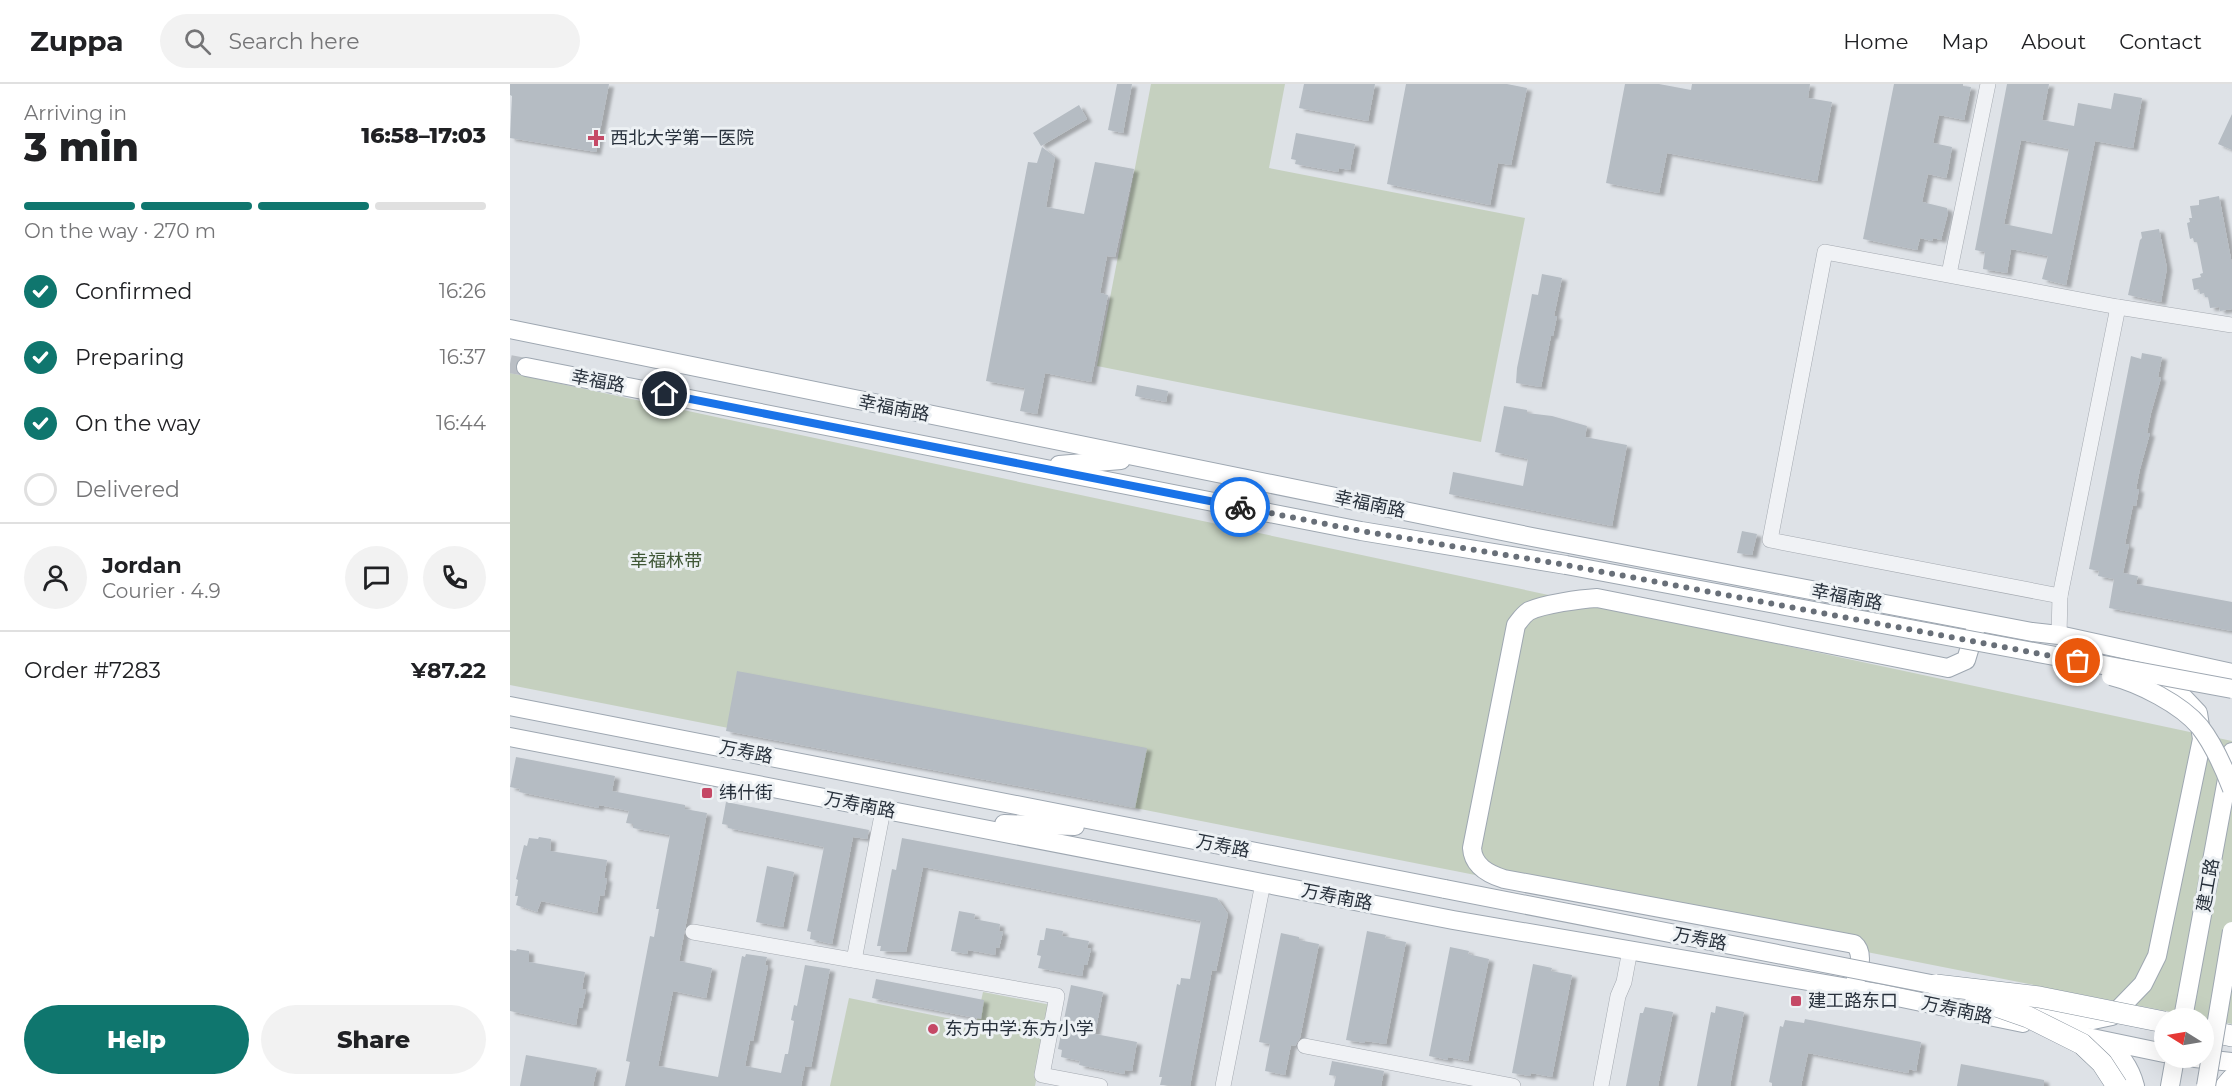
<!DOCTYPE html>
<html lang="en">
<head>
<meta charset="utf-8">
<style>
  :root { --surface:#fff; --page:#f2f2f2; --text:#202124; --muted:#757577; --line:#e0e0e0; --accent:#0f766e }
  body { margin:0; font-family:Montserrat,"Noto Sans SC",sans-serif; background:var(--page); color:var(--text); height:100vh; display:flex; flex-direction:column; font-size:22px; white-space:nowrap }
  * { box-sizing:border-box; margin:0 }
  p { font-size:20px; color:var(--muted) }
  .icon { flex:none; width:33px; height:33px; fill:none; stroke:currentColor; stroke-width:2; stroke-linecap:round; stroke-linejoin:round }
  .map { position:relative; flex:1; overflow:hidden }
  .details { display:flex; flex-direction:column; background:var(--surface); width:510px }
  .details>* { flex:none }
  .needle { width:39px; rotate:281deg }
  .buttons { position:absolute; left:1644px; top:924px; display:grid; gap:12px }
  .buttons a { display:grid; place-items:center; width:60px; height:60px; border-radius:50%; background:var(--surface); box-shadow:0 6px 24px #0002; font-size:30px }
  .pin { position:absolute; display:grid; place-items:center; width:51px; height:51px; color:#fff; margin:-26px; border:3px solid #fff; border-radius:50%; box-shadow:0 2px 6px #0007 }
  .courier { position:absolute; display:grid; place-items:center; width:60px; height:60px; margin:-30px; border:4px solid #1a73e8; border-radius:50%; background:#fff; color:#222; box-shadow:0 2px 8px #0007 }
  .headline em { font-style:normal; font-weight:800 }
  .headline div { display:flex; flex-direction:column-reverse }
  .headline { display:flex; align-items:center; justify-content:space-between; height:102px; padding:0 24px }
  h1 { font-size:39px; font-weight:800; line-height:45px }
  .bar { display:grid; grid-template-columns:repeat(4,1fr); gap:9px 6px; align-content:center; height:72px; padding:0 24px }
  .bar i { height:8px; border-radius:4px; background:var(--line) }
  .bar .active { background:var(--accent) }
  .bar p { grid-column:span 4 }
  .line { display:flex; align-items:center; gap:15px; padding:0 24px; border-top:2px solid var(--line) }
  .line div { flex:1 }
  .round { display:grid; place-items:center; flex:none; width:63px; height:63px; border-radius:32px; background:var(--page) }
  ol { padding:0 24px; list-style:none }
  li { display:flex; align-items:center; gap:18px; height:66px }
  li p { margin-inline-start:auto }
  li .icon { padding:6px; border-radius:50%; background:var(--accent); color:#fff; stroke-width:4 }
  li:last-child { color:var(--muted) }
  li i { width:33px; height:33px; border:3px solid var(--line); border-radius:50% }
  .button { display:flex; gap:12px; margin-top:auto; padding:12px 24px }
  .button a { flex:1; height:69px; border-radius:36px; background:var(--accent); color:#fff; font-size:24px; font-weight:800; line-height:69px; text-align:center }
  .button a+a { background:var(--page); color:var(--text) }
  header { display:flex; align-items:center; gap:36px; box-sizing:border-box; height:84px; padding:0 30px; background:var(--surface); border-bottom:2px solid var(--line) }
  header strong { font-size:28px }
  nav { display:flex; gap:33px; margin-inline-start:auto; font-size:21px }
  .search { width:420px; height:54px; background:var(--page); display:flex; align-items:center; gap:15px; box-sizing:border-box; padding:0 21px; border-radius:33px; color:var(--muted); font-size:22px }
  main { display:flex; flex:1; min-height:0 }
  .map>svg:first-child { display:block }
  .green { fill:#c5d0bf }
  .building { fill:#b5bcc3; fill-rule:evenodd; filter:url(#shadow) }
  .lines { fill:none; stroke-linecap:round; stroke-linejoin:round }
  .major-tunnel { stroke:#babfc5; stroke-width:18; stroke-dasharray:18 9; stroke-linecap:butt }
  .minor-casing { stroke:#a4a9b0; stroke-width:16 }
  .major-casing { stroke:#9ea7b1; stroke-width:20 }
  .highway-casing { stroke:#86919c; stroke-width:22 }
  .minor { stroke:#f0f2f5; stroke-width:15 }
  .major { stroke:#fff; stroke-width:18 }
  .highway { stroke:#fff; stroke-width:21 }
  .major-bridge-casing { stroke:#9ea7b1; stroke-width:20; stroke-linecap:butt }
  .highway-bridge-casing { stroke:#86919c; stroke-width:22; stroke-linecap:butt }
  .major-bridge { stroke:#fff; stroke-width:18 }
  .highway-bridge { stroke:#fff; stroke-width:21 }
  .done { stroke:#686f78; stroke-width:6; stroke-dasharray:0 10.8 }
  .route { stroke:#1a73e8; stroke-width:8 }
  .poi-dot { fill:#c54966; stroke:#edf1f4; stroke-width:2 }
  .labels { text-anchor:middle; dominant-baseline:central; stroke-width:6; stroke-linejoin:round; paint-order:stroke }
  .poi-label { font-size:18px; fill:#28313c; stroke:#edf1f4; text-anchor:start }
  .street-label { font-size:18px; fill:#28313c; stroke:#edf1f4 }
  .park-label { font-size:18px; fill:#3f5736; stroke:#edf1f4 }
</style>
</head>
<body>
<header>
<strong>Zuppa</strong>
<div class="search"><svg class="icon" aria-label="search" viewBox="0 0 24 24"><circle cx="10" cy="10" r="6"/><path d="M15 15l6 6"/></svg>Search here</div>
<nav><a>Home</a><a>Map</a><a>About</a><a>Contact</a></nav>
</header>
<main>
<section class="details">
<div class="headline"><div><h1>3 min</h1><p>Arriving in</p></div><em>16:58–17:03</em></div>
<div class="bar"><i class="active"></i><i class="active"></i><i class="active"></i><i></i><p>On the way · 270 m</p></div>
<ol>
<li><svg class="icon" aria-label="check" viewBox="0 0 24 24"><path d="M5 12l5 5 9-10"/></svg>Confirmed<p>16:26</p></li>
<li><svg class="icon" aria-label="check" viewBox="0 0 24 24"><path d="M5 12l5 5 9-10"/></svg>Preparing<p>16:37</p></li>
<li><svg class="icon" aria-label="check" viewBox="0 0 24 24"><path d="M5 12l5 5 9-10"/></svg>On the way<p>16:44</p></li>
<li><i></i>Delivered</li>
</ol>
<div class="line" style="height:108px"><a class="round"><svg class="icon" aria-label="person" viewBox="0 0 24 24"><circle cx="12" cy="8" r="4"/><path d="M4 21q1-7 8-7t8 7"/></svg></a><div><b>Jordan</b><p>Courier · 4.9</p></div><a class="round"><svg class="icon" aria-label="chat" viewBox="0 0 24 24"><path d="M4 5h16v11H9l-5 4z"/></svg></a><a class="round"><svg class="icon" aria-label="phone" viewBox="0 0 24 24"><path d="M5 4h4l2 5-3 2q2 4 5 5l2-3 5 2v4C11 20 4 13 5 4z"/></svg></a></div>
<div class="line" style="height:78px"><div>Order #7283</div><b>¥87.22</b></div>
<div class="button"><a>Help</a><a>Share</a></div>
</section>
<div class="map">
<svg width="1722" height="1002" viewBox="0 0 1722 1002">
  <defs>
    <filter id="shadow"><feDropShadow dx="5" dy="3" stdDeviation="1.5" flood-color="#0004"/></filter>
  </defs>
  <rect width="100%" height="100%" fill="#dee2e7"/>
  <g class="green">
    <polygon points="641,0 775,0 759,84 1015,134 971,358 587,282"/>
    <polygon points="0,289 1722,657 1722,940 0,601"/>
    <polygon points="473,908 541,921 525,1002 320,1002 339,914 466,940"/>
  </g>
  <g class="building">
    <polygon points="0,0 99,0 86,68 0,54 2,12 0,11"/>
    <polygon points="607,0 622,0 613,49 598,46"/>
    <polygon points="794,0 865,0 858,37 789,24"/>
    <polygon points="896,0 997,0 1017,4 1001,81 988,79 980,121 877,100"/>
    <polygon points="1115,0 1149,0 1181,6 1182,0 1300,0 1298,14 1322,18 1307,97 1157,69 1149,109 1096,99"/>
    <polygon points="1384,0 1453,0 1453,2 1461,3 1454,36 1429,31 1423,59 1442,63 1438,86 1436,94 1418,90 1412,118 1437,124 1438,129 1431,156 1423,154 1422,157 1410,154 1407,166 1353,155"/>
    <path d="M1497,0H1539L1532,36L1564,42L1568,19L1601,25L1604,9L1632,14L1623,64L1585,57L1556,201L1532,195L1538,172L1501,165L1497,189L1473,185L1475,168L1465,166ZM1511,56L1559,65L1542,150L1494,140Z"/>
    <polygon points="569,21 577,35 531,62 523,49"/>
    <polygon points="1722,30 1722,66 1708,60"/>
    <polygon points="786,49 845,60 840,86 829,84 828,88 785,80 786,76 781,75"/>
    <polygon points="532,63 545,73 536,123 574,130 585,78 624,85 605,173 597,172 590,209 598,211 581,298 535,289 527,330 510,327 515,304 476,297 518,78 527,79"/>
    <polygon points="1709,112 1722,180 1722,225 1710,227 1709,223 1700,224 1698,213 1695,213 1694,209 1690,210 1689,205 1684,206 1682,195 1691,193 1690,190 1693,189 1687,158 1684,158 1683,154 1680,155 1677,139 1680,138 1679,134 1682,134 1680,122 1689,121 1689,116"/>
    <polygon points="1649,145 1657,184 1651,218 1618,211 1630,156 1632,154 1631,148"/>
    <polygon points="1032,190 1052,194 1044,232 1047,232 1043,252 1041,252 1031,303 1006,299 1007,284 1020,221 1022,210 1028,211"/>
    <polygon points="1632,269 1652,273 1648,293 1651,294 1641,329 1637,349 1640,349 1630,385 1626,405 1629,405 1626,422 1623,421 1615,460 1619,461 1613,489 1628,492 1626,500 1722,518 1722,547 1599,524 1604,495 1588,492 1589,487 1579,485 1621,272 1631,275"/>
    <polygon points="627,301 658,307 656,318 625,312"/>
    <polygon points="994,322 1017,326 1017,329 1042,332 1077,342 1075,353 1117,361 1102,442 939,410 943,388 1013,402 1018,375 985,368"/>
    <polygon points="1232,447 1247,450 1242,471 1227,469"/>
    <polygon points="227,587 637,664 625,724 216,647"/>
    <polygon points="6,673 105,692 102,707 175,721 175,725 197,729 169,877 202,884 196,914 163,907 148,982 208,993 232,872 235,873 236,870 257,873 255,881 258,882 243,957 240,956 235,982 271,989 275,970 278,970 284,937 281,936 284,921 287,922 295,881 320,885 301,983 295,982 291,1002 115,1002 120,978 116,977 140,852 144,853 149,825 146,825 160,751 123,744 123,740 116,739 119,727 89,721 89,724 9,708 10,705 0,703"/>
    <polygon points="216,718 359,746 357,755 343,753 322,860 300,855 301,848 297,847 314,763 218,744 218,741 212,740"/>
    <polygon points="29,753 41,755 40,767 97,776 94,794 97,795 94,812 90,811 87,829 31,817 27,828 6,821 8,812 5,812 8,796 6,795 14,761 17,762 19,754 28,755"/>
    <polygon points="392,754 707,814 718,830 706,887 702,886 680,1002 650,1001 652,993 649,993 667,900 670,901 671,894 680,895 691,837 413,783 396,868 370,867 371,862 367,862 372,837 382,785 386,786"/>
    <polygon points="257,782 284,788 273,843 246,838"/>
    <polygon points="449,827 465,830 464,835 490,840 489,847 493,848 489,864 486,863 485,871 458,866 457,870 441,867"/>
    <polygon points="536,844 553,847 552,852 579,857 577,864 581,865 577,881 574,881 572,892 528,884 531,872 527,871 530,856 534,856"/>
    <polygon points="857,847 876,851 875,854 896,858 876,960 855,957 855,959 836,956"/>
    <polygon points="771,849 789,853 789,856 809,860 790,954 785,962 781,961 775,991 755,987 760,960 749,958"/>
    <polygon points="940,863 959,867 958,870 979,875 958,977 938,973 938,976 919,972"/>
    <polygon points="7,865 19,867 19,878 75,888 72,905 76,906 72,924 69,923 66,941 0,927 0,866 6,867"/>
    <polygon points="1023,880 1042,884 1041,887 1062,891 1042,993 1021,989 1020,992 1002,989"/>
    <polygon points="366,895 474,916 471,935 362,914"/>
    <polygon points="561,901 593,908 585,950 627,958 622,987 615,986 614,990 569,981 570,977 551,973 552,966 548,965"/>
    <polygon points="1206,922 1234,928 1220,1002 1187,1002 1201,928 1205,929"/>
    <polygon points="1135,923 1163,928 1148,1002 1116,1002 1130,929 1133,929"/>
    <polygon points="1295,935 1411,958 1406,987 1399,985 1398,989 1298,969 1291,1002 1262,1002 1262,999 1259,998 1270,942 1273,943 1275,936 1294,939"/>
    <polygon points="16,971 87,984 83,1002 10,1002"/>
    <polygon points="822,977 874,987 871,1002 824,1002 826,992 819,991"/>
    <polygon points="1451,980 1534,996 1534,1002 1447,1002"/>
  </g>
  <g class="lines">
    <polyline class="major-tunnel" points="0,280 16,283"/>
    <g class="minor-casing">
      <g id="minor">
        <polyline points="1439,190 1478,0"/>
        <polyline points="1550,512 1260,456 1315,168 1608,223 1722,241"/>
        <polyline points="1549,551 1550,512 1608,223"/>
        <polyline points="183,848 547,912 532,991 590,1002"/>
        <polyline points="344,876 373,726"/>
        <polyline points="795,962 1003,1002"/>
        <polyline points="713,1002 753,799"/>
        <polyline points="1091,1002 1108,912 1114,898 1120,866"/>
      </g>
    </g>
    <g class="major-casing">
      <g id="major">
        <polyline points="0,245 1022,453 1522,548 1549,551 1722,589"/>
        <polyline points="16,283 851,447 1056,481"/>
        <polyline points="549,381 611,376"/>
        <polyline points="0,622 935,805"/>
        <polyline points="0,653 943,836 1368,909 1513,939"/>
        <polyline points="494,740 565,742"/>
        <path d="M1345,899C1348,887 1355,869 1344,860L994,795C978,790 963,782 962,764L1006,541C1010,536 1013,531 1019,527C1034,520 1070,515 1087,514L1438,584L1456,576L1466,543"/>
        <polyline points="1673,934 1722,668"/>
        <polyline points="1513,935 1536,929 1569,935 1583,936 1602,932 1633,900 1647,872 1692,655 1688,629 1670,610 1629,590"/>
        <polyline points="1558,949 1654,969"/>
        <path d="M1594,958C1610,969 1620,983 1625,1002"/>
        <polyline points="1685,974 1722,978"/>
        <polyline points="1660,1002 1665,974"/>
      </g>
    </g>
    <g class="highway-casing">
      <g id="highway">
        <polyline points="1694,946 1722,952"/>
        <polyline points="1716,1002 1722,995"/>
      </g>
    </g>
    <use href="#minor" class="minor"/>
    <use href="#major" class="major"/>
    <use href="#highway" class="highway"/>
    <g class="major-bridge-casing">
      <g id="major-bridge">
        <polyline points="1056,481 1722,605"/>
        <path d="M1601,592C1629,599 1671,620 1690,643C1704,661 1714,684 1722,705"/>
        <polyline points="935,805 1426,901"/>
        <polyline points="1696,1002 1722,847"/>
      </g>
    </g>
    <g class="highway-bridge-casing">
      <g id="highway-bridge">
        <polyline points="1426,901 1529,913 1654,938"/>
        <polyline points="1466,915 1518,933 1572,960 1592,979 1607,1002"/>
      </g>
    </g>
    <use href="#major-bridge" class="major-bridge"/>
    <use href="#highway-bridge" class="highway-bridge"/>
  </g>
  <g class="lines">
    <polyline class="done" points="730,423 851,447 1056,481 1568,577"/>
    <polyline class="route" points="155,310 730,423"/>
  </g>
  <g class="poi-dot">
    <path d="M83 45h6v6h6v6h-6v6h-6v-6h-6v-6h6z"/>
    <rect x="191" y="703" width="12" height="12" rx="3"/>
    <rect x="1280" y="911" width="12" height="12" rx="3"/>
    <circle cx="423" cy="945" r="6"/>
  </g>
  <g class="labels">
    <g class="poi-label">
      <text x="100" y="54">西北大学第一医院</text>
      <text x="209" y="709">纬什街</text>
      <text x="1298" y="917">建工路东口</text>
      <text x="435" y="945">东方中学·东方小学</text>
    </g>
    <g class="street-label">
      <text transform="translate(88 297) rotate(11)">幸福路</text>
      <text transform="translate(384 324) rotate(11)">幸福南路</text>
      <text transform="translate(860 420) rotate(12)">幸福南路</text>
      <text transform="translate(1337 513) rotate(11)">幸福南路</text>
      <text transform="translate(236 668) rotate(11)">万寿路</text>
      <text transform="translate(350 721) rotate(11)">万寿南路</text>
      <text transform="translate(713 762) rotate(11)">万寿路</text>
      <text transform="translate(1698 801) rotate(-80)">建工路</text>
      <text transform="translate(827 813) rotate(11)">万寿南路</text>
      <text transform="translate(1190 855) rotate(11)">万寿路</text>
      <text transform="translate(1447 926) rotate(12)">万寿南路</text>
    </g>
    <g class="park-label">
      <text x="156" y="477">幸福林带</text>
    </g>
  </g>
</svg>
<div class="buttons">
<a><svg class="needle" viewBox="-14 -14 28 28"><path d="M0-13l5 13h-10z" fill="#e53935"/><path d="M0 13l5-13h-10z" fill="#757577"/></svg></a>
</div>
<div class="pin" style="left:1568px;top:577px;background:#ea580c"><svg class="icon" aria-label="bag" viewBox="0 0 24 24"><path d="M5 8h14l-1 12H6zM9 8a3 3 0 0 1 6 0"/></svg></div>
<div class="pin" style="left:155px;top:310px;background:#1f2937"><svg class="icon" aria-label="home" viewBox="0 0 24 24"><path d="M3 11l9-7 9 7M6 9v11h12V9"/></svg></div>
<div class="courier" style="left:730px;top:423px"><svg class="icon" aria-label="bike" viewBox="0 0 24 24"><circle cx="6" cy="16" r="4"/><circle cx="18" cy="16" r="4"/><path d="M6 16l4-8h5l3 8M10 8l3 8H6M13 5h3"/></svg></div>
</div>
</main>
</body>
</html>
